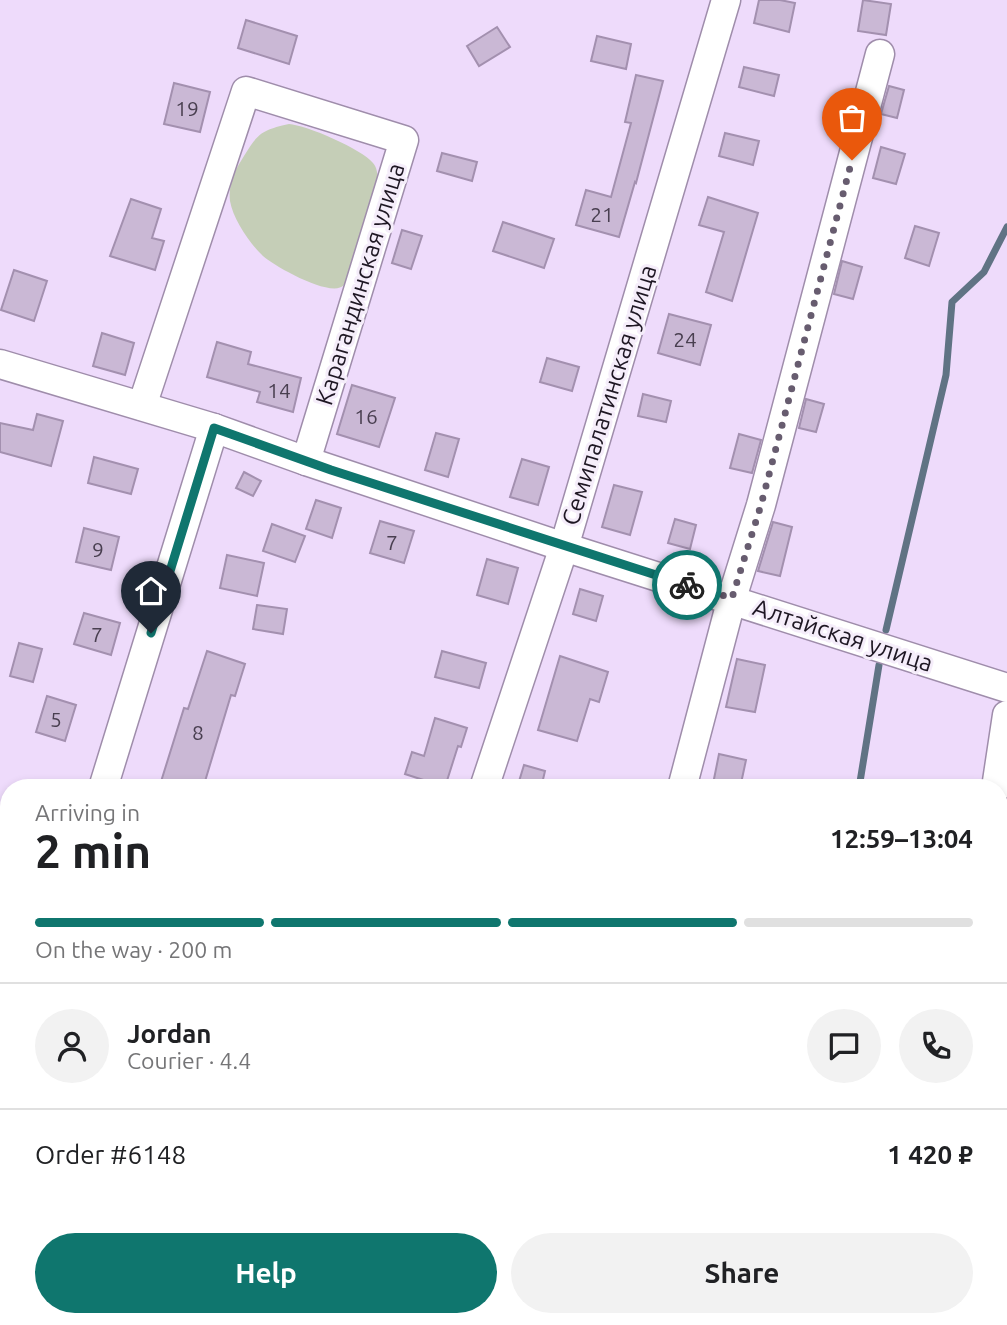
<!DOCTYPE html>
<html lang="en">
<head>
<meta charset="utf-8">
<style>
  :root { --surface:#fff; --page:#f2f2f2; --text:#202124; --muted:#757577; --line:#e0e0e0; --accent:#0f766e }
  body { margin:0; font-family:Ubuntu,sans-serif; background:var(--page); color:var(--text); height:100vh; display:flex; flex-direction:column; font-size:26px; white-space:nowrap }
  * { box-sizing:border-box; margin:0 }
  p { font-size:23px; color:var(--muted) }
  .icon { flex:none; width:38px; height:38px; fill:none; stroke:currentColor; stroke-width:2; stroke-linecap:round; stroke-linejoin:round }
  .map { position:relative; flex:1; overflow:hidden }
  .drawer { position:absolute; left:0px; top:779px; width:1008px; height:548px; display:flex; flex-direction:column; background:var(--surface); border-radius:28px 28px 0 0; box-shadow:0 4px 10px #0003 }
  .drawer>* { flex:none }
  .pin { position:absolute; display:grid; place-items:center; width:60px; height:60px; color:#fff; margin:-72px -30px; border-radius:50% 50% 50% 0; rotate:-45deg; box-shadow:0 0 7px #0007 }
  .pin .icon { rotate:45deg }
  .courier { position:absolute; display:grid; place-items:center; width:70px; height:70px; margin:-35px; border:5px solid #0f766e; border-radius:50%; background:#fff; color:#222; box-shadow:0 2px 9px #0007 }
  .headline em { font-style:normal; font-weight:700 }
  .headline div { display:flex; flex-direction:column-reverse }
  .headline { display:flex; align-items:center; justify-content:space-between; height:119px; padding:0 35px }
  h1 { font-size:46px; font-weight:700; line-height:52px }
  .bar { display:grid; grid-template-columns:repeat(4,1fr); gap:10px 7px; align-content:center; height:84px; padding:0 35px }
  .bar i { height:9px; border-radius:5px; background:var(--line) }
  .bar .current { background:var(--accent) }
  .bar p { grid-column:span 4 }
  .line { display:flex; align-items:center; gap:18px; padding:0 35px; border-top:2px solid var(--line) }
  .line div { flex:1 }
  .round { display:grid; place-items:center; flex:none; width:74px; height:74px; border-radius:37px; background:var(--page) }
  .button { display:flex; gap:14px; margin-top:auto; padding:14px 35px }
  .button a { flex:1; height:80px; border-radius:42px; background:var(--accent); color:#fff; font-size:28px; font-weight:700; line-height:80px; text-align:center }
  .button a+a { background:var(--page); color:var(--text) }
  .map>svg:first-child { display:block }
  .green { fill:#c5ceb7 }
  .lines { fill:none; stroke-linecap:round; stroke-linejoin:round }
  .stream { stroke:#607384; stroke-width:7 }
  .building { fill:#cab8d5; stroke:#a390af; stroke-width:2 }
  .service-casing { stroke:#9f8dab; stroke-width:17 }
  .minor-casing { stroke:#9f8dab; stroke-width:31 }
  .tertiary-casing { stroke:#9f8dab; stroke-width:38 }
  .path { stroke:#a294ac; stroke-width:4.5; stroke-dasharray:5 3.5; stroke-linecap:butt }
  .service { stroke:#fff; stroke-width:14 }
  .minor { stroke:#fff; stroke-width:28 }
  .tertiary { stroke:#fff; stroke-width:35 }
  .done { stroke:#675c6f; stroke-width:7; stroke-dasharray:0 12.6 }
  .route { stroke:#0f766e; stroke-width:9 }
  .labels { text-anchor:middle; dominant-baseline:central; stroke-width:6; stroke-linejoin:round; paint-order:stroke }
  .number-label { font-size:21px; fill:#493f50 }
  .street-label { font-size:24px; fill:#1e1723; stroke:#f5edfa }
</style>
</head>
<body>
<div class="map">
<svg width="1007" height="1325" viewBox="0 0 1007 1325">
  <rect width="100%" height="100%" fill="#eedbfb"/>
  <g class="green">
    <path d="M289,124C306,125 362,149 373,163C377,168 377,172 378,178C372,198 354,273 344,285C332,299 274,266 263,256C250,244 233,219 230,201C228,184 235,170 244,156C258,133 262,130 289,124Z"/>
    <polygon points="0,1143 9,1146 9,1230 0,1227"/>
    <polygon points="0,1271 9,1274 9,1318 118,1318 136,1325 0,1325"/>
    <polygon points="347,1318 754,1318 756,1325 367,1325"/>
  </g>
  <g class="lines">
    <g class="stream">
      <polyline points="886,630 946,375 952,302 984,272 1007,227"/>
      <polyline points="859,788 879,665"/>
    </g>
  </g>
  <g class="building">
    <polygon points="759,0 780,0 795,3 789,32 754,23"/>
    <polygon points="863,0 891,4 886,35 858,31"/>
    <polygon points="246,20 297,36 289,64 238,48"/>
    <polygon points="497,27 510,47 479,66 467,46"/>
    <polygon points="597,36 631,44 626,69 591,61"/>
    <polygon points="744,67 779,75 774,96 739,87"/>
    <polygon points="636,75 663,81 636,183 635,182 619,237 576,225 586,190 611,197 631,123 625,122"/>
    <polygon points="174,83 210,92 200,132 164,124"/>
    <polygon points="889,86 904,90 897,118 881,114"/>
    <polygon points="725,133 759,141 753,165 719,156"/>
    <polygon points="881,147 905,154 896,184 873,178"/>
    <polygon points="442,153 477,162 472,181 437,171"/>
    <polygon points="708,197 758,213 732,301 706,292 724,232 699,225"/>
    <polygon points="131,199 161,209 152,238 164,241 155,270 110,256"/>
    <polygon points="503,222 554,239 544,268 493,251"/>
    <polygon points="915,226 939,233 929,266 905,258"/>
    <polygon points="402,230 422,236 411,269 392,263"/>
    <polygon points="842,261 862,267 853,299 834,294"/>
    <polygon points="14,270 47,281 34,321 1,310"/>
    <polygon points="669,314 711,325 700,365 658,353"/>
    <polygon points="102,333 134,343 125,375 93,366"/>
    <polygon points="217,342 251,352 248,364 301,378 293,412 257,402 260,392 207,377"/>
    <polygon points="547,358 579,367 572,391 540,382"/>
    <polygon points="352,385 395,398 379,447 337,434"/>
    <polygon points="643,394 671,401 666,422 638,416"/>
    <polygon points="806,399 824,404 816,432 799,428"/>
    <polygon points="37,414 63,421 51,466 0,452 0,423 33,430"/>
    <polygon points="436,433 459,439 448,477 425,470"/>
    <polygon points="739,434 761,440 752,473 730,468"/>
    <polygon points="94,457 138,469 131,494 88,483"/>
    <polygon points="522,459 549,467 538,505 510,497"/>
    <polygon points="244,472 261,481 253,496 236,488"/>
    <polygon points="614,485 642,492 630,535 602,527"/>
    <polygon points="316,500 341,508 332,538 306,529"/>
    <polygon points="675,519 696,525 690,549 668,543"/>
    <polygon points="380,521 414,531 404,563 370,553"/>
    <polygon points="773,522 792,527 780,576 758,571"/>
    <polygon points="272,524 305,536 295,562 263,551"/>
    <polygon points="84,528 119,537 111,570 76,562"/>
    <polygon points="227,555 264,563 257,596 220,588"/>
    <polygon points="487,559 518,568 508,604 477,595"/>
    <polygon points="580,589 603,596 596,621 573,614"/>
    <polygon points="257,605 287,609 283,634 253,629"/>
    <polygon points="84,613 120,623 111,655 74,644"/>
    <polygon points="19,643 42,649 33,682 10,676"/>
    <polygon points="207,651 245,664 235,696 231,695 203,788 159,788 184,708 188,709"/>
    <polygon points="442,651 486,663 479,688 435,677"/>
    <polygon points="560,656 608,672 599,702 590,699 577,741 538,730"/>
    <polygon points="737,659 765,665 755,712 726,707"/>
    <polygon points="47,696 76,705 65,741 36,732"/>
    <polygon points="435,718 467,728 461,747 458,746 445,787 405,774 412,752 424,756"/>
    <polygon points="719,754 746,760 740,788 713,784"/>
    <polygon points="524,765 545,771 541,788 517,788"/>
  </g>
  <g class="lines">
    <g class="service-casing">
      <polyline id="service" points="154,1318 156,1325"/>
    </g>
    <g class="minor-casing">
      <g id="minor">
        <polyline points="0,364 214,428 306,461 564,547 1007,688"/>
        <polyline points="142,406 246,91 404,140 306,461"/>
        <polyline points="103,788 214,428"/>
        <polyline points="484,788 564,547 726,0"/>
        <polyline points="682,788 732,598 761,505 880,54"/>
        <polyline points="996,788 1007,715"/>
      </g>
    </g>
    <g class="tertiary-casing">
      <g id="tertiary">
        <polyline points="0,1025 9,1028"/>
        <polyline points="999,1242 1007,1241"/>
        <polyline points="810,1318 811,1325"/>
      </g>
    </g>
    <g class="path">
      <polyline points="0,1079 9,1085"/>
      <polyline points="999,1197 1007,1195"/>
      <polyline points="999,1281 1007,1279"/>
      <polyline points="131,1318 133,1325"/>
      <polyline points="766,1318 767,1325"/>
      <polyline points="887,1325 889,1318"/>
    </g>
    <use href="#service" class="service"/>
    <use href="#minor" class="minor"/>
    <use href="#tertiary" class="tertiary"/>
  </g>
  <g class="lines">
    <polyline class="done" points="687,585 732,598 761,505 852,160"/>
    <polyline class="route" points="151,633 214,428 331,470 687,585"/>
  </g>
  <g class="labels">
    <g class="number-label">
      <text x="187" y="108">19</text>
      <text x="602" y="214">21</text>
      <text x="685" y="339">24</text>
      <text x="279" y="390">14</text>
      <text x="366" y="416">16</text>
      <text x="392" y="542">7</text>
      <text x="98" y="549">9</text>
      <text x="97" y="634">7</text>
      <text x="56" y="719">5</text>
      <text x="198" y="732">8</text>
    </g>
    <g class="street-label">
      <text transform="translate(360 284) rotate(-73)">Карагандинская улица</text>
      <text transform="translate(609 395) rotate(-73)">Семипалатинская улица</text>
      <text transform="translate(843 635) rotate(18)">Алтайская улица</text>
    </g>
  </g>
</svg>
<div class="pin" style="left:852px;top:160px;background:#ea580c"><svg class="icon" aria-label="bag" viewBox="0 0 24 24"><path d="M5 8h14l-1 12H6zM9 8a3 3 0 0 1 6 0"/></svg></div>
<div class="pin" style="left:151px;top:633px;background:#1f2937"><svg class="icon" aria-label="home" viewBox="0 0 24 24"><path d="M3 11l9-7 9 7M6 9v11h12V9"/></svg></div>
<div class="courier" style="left:687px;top:585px"><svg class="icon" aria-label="bike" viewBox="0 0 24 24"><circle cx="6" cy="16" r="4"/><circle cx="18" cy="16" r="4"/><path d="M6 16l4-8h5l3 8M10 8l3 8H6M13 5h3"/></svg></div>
<section class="drawer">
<div class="headline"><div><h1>2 min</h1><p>Arriving in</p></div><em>12:59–13:04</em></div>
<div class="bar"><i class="current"></i><i class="current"></i><i class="current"></i><i></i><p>On the way · 200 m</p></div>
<div class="line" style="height:126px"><a class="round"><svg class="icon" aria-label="person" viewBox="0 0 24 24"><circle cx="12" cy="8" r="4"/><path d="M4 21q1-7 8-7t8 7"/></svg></a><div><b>Jordan</b><p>Courier · 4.4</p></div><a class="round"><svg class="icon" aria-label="chat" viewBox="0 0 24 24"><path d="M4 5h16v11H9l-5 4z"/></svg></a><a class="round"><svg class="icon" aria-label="phone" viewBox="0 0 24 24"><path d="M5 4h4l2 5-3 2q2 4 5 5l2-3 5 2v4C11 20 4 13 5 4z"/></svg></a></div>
<div class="line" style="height:91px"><div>Order #6148</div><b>1 420 ₽</b></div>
<div class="button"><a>Help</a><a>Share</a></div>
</section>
</div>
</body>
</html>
